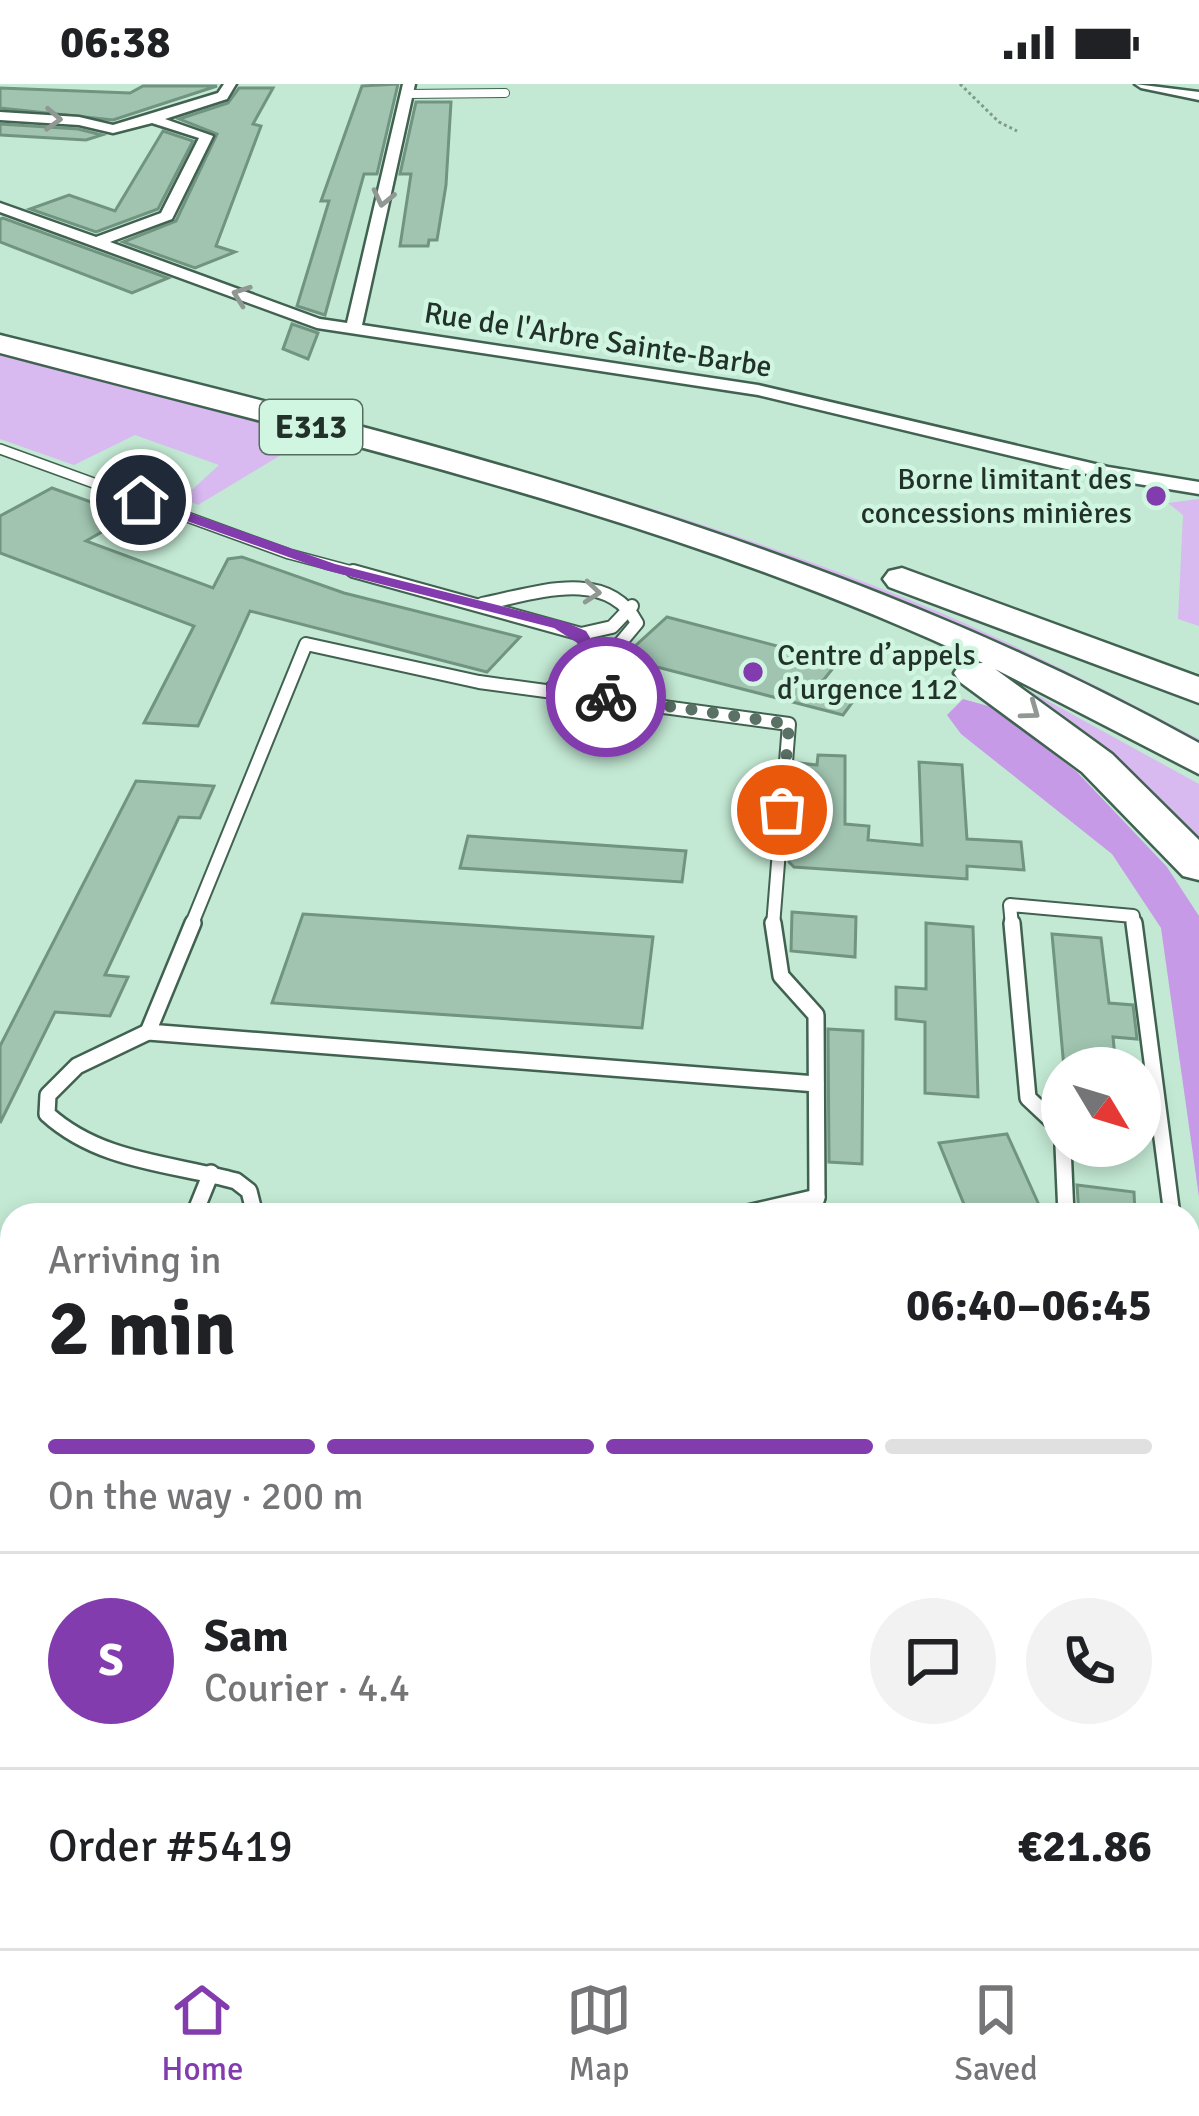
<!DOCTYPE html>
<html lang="en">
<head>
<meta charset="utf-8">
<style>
  :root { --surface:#fff; --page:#f2f2f2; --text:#202124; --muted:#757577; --line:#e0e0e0; --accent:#833cae }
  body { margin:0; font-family:Signika,sans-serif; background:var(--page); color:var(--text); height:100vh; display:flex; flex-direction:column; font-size:45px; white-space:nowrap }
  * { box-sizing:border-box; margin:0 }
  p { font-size:39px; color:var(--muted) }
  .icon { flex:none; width:66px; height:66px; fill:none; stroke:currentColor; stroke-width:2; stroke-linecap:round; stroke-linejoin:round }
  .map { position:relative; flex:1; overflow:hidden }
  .panel { position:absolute; left:0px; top:1119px; width:1200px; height:747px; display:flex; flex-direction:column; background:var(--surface); border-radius:36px 36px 0 0; box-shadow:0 6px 18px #0003 }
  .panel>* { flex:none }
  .needle { width:78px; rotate:128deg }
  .fabs { position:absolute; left:1041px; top:963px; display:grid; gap:24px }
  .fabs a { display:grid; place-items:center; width:120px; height:120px; border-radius:50%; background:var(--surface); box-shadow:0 6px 18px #0003; font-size:60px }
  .pin { position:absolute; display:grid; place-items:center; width:102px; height:102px; color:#fff; margin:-51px; border:6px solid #fff; border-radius:50%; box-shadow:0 3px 12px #0007 }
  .courier { position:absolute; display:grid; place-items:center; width:120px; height:120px; margin:-60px; border:9px solid #833cae; border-radius:50%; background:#fff; color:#222; box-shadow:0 3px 15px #0007 }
  .head em { font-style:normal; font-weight:700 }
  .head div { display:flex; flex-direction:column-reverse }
  .head { display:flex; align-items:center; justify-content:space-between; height:204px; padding:0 48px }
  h1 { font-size:78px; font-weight:700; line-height:90px }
  .bar { display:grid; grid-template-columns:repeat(4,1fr); gap:18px 12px; align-content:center; height:144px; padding:0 48px }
  .bar i { height:15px; border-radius:9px; background:var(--line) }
  .bar .on { background:var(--accent) }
  .bar p { grid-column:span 4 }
  .line { display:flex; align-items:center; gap:30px; padding:0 48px; border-top:3px solid var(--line) }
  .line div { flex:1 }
  .round { display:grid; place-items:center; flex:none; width:126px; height:126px; border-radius:63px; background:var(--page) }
  .status { display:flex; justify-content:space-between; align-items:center; height:84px; padding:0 60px; background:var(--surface); direction:ltr }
  .status svg { height:33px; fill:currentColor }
  .menu { display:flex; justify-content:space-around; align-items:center; height:168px; border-top:3px solid var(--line); background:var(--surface); font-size:33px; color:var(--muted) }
  .menu a { display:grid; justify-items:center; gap:6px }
  .menu .on { color:var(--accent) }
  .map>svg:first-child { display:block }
  .green { fill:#d8b9f0 }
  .forest { fill:#c69ae7 }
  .building { fill:#a0c4b0; stroke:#719481; stroke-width:3 }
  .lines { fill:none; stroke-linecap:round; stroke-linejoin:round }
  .service-far4-casing { stroke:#416251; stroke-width:10 }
  .service-far3-casing { stroke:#416251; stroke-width:12 }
  .service-far2-casing { stroke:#416251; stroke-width:16 }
  .service-far1-casing { stroke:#416251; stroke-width:20 }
  .service-casing { stroke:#416251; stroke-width:22 }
  .minor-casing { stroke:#416251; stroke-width:5 }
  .motorway-casing { stroke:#416251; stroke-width:5 }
  .path { stroke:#7f9b8b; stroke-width:3; stroke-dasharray:3 3; stroke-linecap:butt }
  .service-far4 { stroke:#fff; stroke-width:8 }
  .service-far3 { stroke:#fff; stroke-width:9 }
  .service-far2 { stroke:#fff; stroke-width:12 }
  .service-far1 { stroke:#fff; stroke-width:15 }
  .service { stroke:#fff; stroke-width:18 }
  .minor { fill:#fff; fill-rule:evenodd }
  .motorway { fill:#fff; fill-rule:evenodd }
  .oneway { stroke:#909894 }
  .route { fill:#833cae }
  .done { stroke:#5a7165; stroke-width:12; stroke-dasharray:0 21.6 }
  .poi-dot { fill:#833cae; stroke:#d0f6e1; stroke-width:4.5 }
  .labels { text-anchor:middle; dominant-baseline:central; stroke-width:9; stroke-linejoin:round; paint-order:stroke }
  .far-street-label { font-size:30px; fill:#223129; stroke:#d0f6e1 }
  .far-poi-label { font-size:30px; fill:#223129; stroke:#d0f6e1; text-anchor:end }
  .shield { fill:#d0f6e1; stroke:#566c60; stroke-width:3 }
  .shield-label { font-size:33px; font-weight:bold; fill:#223129 }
</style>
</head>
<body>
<div class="status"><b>06:38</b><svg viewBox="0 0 49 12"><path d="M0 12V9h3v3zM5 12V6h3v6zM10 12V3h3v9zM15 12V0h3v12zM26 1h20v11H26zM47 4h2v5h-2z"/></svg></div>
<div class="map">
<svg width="1199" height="1864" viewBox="0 0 1199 1864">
  <rect width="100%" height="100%" fill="#c3e9d4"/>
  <g class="green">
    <path d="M0,249C302,330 614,397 905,514C1006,555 1103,604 1199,655V665L897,518L0,254Z"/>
    <polygon points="0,268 314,351 198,421 183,414 219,381 135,351 74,381 0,355"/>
    <polygon points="1199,415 1199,542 1178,535 1183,431 1168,419"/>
    <polygon points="1004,593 1199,700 1199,760"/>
  </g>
  <polygon class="forest" points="963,615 995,624 1077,688 1167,783 1199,832 1199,1113 1161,844 1112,770 961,650 947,631"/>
  <g class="building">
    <polygon points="398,0 377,90 364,90 325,231 297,222 329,117 321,117 362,2"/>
    <polygon points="143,2 217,2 113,36 0,24 0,4 130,9"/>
    <polygon points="239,4 273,4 253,40 261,42 216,162 235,168 195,184 123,158 176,137 217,50 179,35 228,19"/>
    <polygon points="416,18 451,18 446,101 437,156 429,156 428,162 400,162 411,90 400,90"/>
    <polygon points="0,40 78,45 102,51 86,56 0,51"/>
    <polygon points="163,47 193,57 158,125 96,148 30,125 69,111 115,127"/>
    <polygon points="0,135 3,134 168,194 132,209 0,158"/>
    <polygon points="292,240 318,249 308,275 283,265"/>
    <polygon points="52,404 130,432 86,457 213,504 228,475 242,473 344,509 520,553 487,588 250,527 198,642 144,639 194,542 0,469 0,432"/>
    <polygon points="667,533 838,578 821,599 860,608 843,631 622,574"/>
    <polygon points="818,671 845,672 845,740 869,742 868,756 922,761 919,678 962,681 967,755 1021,758 1024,786 967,782 967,795 794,783 789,778 791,748 796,748 799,679 817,681"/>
    <polygon points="136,697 214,702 200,734 179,733 105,891 128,893 110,932 55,928 0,1039 0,962"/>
    <polygon points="468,752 686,767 682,798 460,784"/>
    <polygon points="792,828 856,833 855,873 791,867"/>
    <polygon points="303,830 653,853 642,944 272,919"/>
    <polygon points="926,839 973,843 978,1013 925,1009 925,938 896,935 896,903 926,905"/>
    <polygon points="1052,850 1101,854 1109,919 1133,921 1137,955 1113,953 1116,984 1064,984"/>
    <polygon points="828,945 863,947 862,1080 829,1078"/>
    <polygon points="1007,1050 1039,1121 968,1130 939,1059"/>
    <polygon points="1077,1101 1134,1108 1135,1131 1079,1131"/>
  </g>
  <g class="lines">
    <g class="service-far4-casing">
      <polyline id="service-far4" points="407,10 505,9"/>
    </g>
    <g class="service-far3-casing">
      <polyline id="service-far3" points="0,365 289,470 364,490"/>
    </g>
    <g class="service-far2-casing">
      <g id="service-far2">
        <polyline points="353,487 581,550 587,560 584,573 551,605"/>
        <path d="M482,520C533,510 607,482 637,539L607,575L594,611"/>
        <polyline points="581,550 612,543 632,522"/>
        <polyline points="191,842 306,560 479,598 789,640 773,842"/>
        <polyline points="1012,842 1010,821 1133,832 1134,842"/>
      </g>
    </g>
    <g class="service-far1-casing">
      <g id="service-far1">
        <polyline points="193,839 148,948 816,1000"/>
        <polyline points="773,839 781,892 816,931 817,1113 812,1131"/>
        <polyline points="1012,839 1028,1014 1062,1046"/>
        <polyline points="1134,839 1172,1131"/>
        <path d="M148,948L77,982L48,1011L47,1030C100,1078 170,1079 236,1097L249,1107L255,1131"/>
        <polyline points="1063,1062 1066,1131"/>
        <polyline points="194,1131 211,1089"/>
        <polyline points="739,1131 817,1113"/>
        <polyline points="1188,1256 1193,1291"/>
      </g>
    </g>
    <g class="service-casing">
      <g id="service">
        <polyline points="1192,1288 1199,1341"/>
        <polyline points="1188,1374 1199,1376"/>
        <polyline points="1188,1763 1199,1764"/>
      </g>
    </g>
    <g class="minor-casing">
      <g id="minor">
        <polygon points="224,0 236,0 227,15 165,35 213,52 172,135 110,158 320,235 347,239 403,0 415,0 362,241 758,301 1108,383 1199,398 1199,410 1108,395 758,311 317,244 0,128 0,119 96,153 161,129 199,54 152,39 113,49 79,41 0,36 0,28 79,33 113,41 218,9"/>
        <polygon points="1135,0 1199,8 1199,16 1141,4"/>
        <rect x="0" y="1740" width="12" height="40"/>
        <polygon points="472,1854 514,1854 513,1864 471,1864"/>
      </g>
    </g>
    <g class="motorway-casing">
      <g id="motorway">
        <path d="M0,251C413,353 824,452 1199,659V690L995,585L1112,670L1199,756V796L1183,792L1082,688L960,598L954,589L960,580L983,579C671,432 331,357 0,269Z"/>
        <polygon points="902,484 1199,593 1199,619 889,503 883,495 889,487"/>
      </g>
    </g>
    <polyline class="path" points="960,0 999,38 1017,47"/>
    <use href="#service-far4" class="service-far4"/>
    <use href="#service-far3" class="service-far3"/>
    <use href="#service-far2" class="service-far2"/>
    <use href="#service-far1" class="service-far1"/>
    <use href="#service" class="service"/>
    <use href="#minor" class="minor"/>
    <use href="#motorway" class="motorway"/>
  </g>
  <defs><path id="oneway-chevron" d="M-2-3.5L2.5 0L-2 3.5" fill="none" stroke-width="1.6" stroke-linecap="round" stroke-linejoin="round" transform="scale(3)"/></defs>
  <g class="oneway">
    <use href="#oneway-chevron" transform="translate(53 35) rotate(3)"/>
    <use href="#oneway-chevron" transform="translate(383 114) rotate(103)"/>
    <use href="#oneway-chevron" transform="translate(241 211) rotate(-160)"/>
    <use href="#oneway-chevron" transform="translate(592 508) rotate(5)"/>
    <use href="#oneway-chevron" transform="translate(1031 627) rotate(36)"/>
  </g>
  <polygon class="route" points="141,412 335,480 565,538 586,547 594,560 590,576 563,602 614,613 606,618 546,608 546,601 577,571 579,560 554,544 325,486 136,419"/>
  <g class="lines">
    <polyline class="done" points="606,613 789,640 782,726"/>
  </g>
  <g class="poi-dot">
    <circle cx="1156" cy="412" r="12"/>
    <circle cx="753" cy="588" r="12"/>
  </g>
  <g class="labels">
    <g class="far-street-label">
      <text transform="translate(598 256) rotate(9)">Rue de l'Arbre Sainte-Barbe</text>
    </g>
    <g class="far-poi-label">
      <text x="1132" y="395">Borne limitant des<tspan x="1132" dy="34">concessions minières</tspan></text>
      <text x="777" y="571" text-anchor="start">Centre d’appels<tspan x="777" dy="34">d’urgence 112</tspan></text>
    </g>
    <rect class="shield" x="260" y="316" width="102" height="54" rx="9"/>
    <g class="shield-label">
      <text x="311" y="343">E313</text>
    </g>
  </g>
</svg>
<div class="fabs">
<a><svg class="needle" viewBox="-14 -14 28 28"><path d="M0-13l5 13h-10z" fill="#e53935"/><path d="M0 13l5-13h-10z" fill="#757577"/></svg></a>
</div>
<div class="pin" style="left:782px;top:726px;background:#ea580c"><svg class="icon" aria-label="bag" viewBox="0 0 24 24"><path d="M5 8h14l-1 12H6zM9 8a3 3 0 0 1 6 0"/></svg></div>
<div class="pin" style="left:141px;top:416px;background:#1f2937"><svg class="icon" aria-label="home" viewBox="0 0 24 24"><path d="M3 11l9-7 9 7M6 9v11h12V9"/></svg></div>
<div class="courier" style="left:606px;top:613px"><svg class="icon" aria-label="bike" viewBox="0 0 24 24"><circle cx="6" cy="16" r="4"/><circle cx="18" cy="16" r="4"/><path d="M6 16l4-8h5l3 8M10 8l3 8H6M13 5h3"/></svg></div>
<section class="panel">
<div class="head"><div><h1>2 min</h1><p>Arriving in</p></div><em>06:40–06:45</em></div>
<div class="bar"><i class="on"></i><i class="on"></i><i class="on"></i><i></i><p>On the way · 200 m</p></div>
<div class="line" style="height:216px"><b class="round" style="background:var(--accent);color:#fff">S</b><div><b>Sam</b><p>Courier · 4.4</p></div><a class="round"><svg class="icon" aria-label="chat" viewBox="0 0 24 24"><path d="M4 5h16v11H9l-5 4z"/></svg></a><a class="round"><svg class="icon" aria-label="phone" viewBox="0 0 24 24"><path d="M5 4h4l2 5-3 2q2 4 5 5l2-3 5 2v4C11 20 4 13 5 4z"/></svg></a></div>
<div class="line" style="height:156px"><div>Order #5419</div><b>€21.86</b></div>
</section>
</div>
<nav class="menu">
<a class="on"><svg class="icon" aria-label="home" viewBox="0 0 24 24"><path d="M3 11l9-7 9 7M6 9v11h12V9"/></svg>Home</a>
<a><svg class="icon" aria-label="map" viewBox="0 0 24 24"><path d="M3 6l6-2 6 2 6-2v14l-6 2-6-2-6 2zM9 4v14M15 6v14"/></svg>Map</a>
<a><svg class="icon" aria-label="saved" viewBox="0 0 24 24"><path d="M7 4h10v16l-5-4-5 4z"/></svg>Saved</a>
</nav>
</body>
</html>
